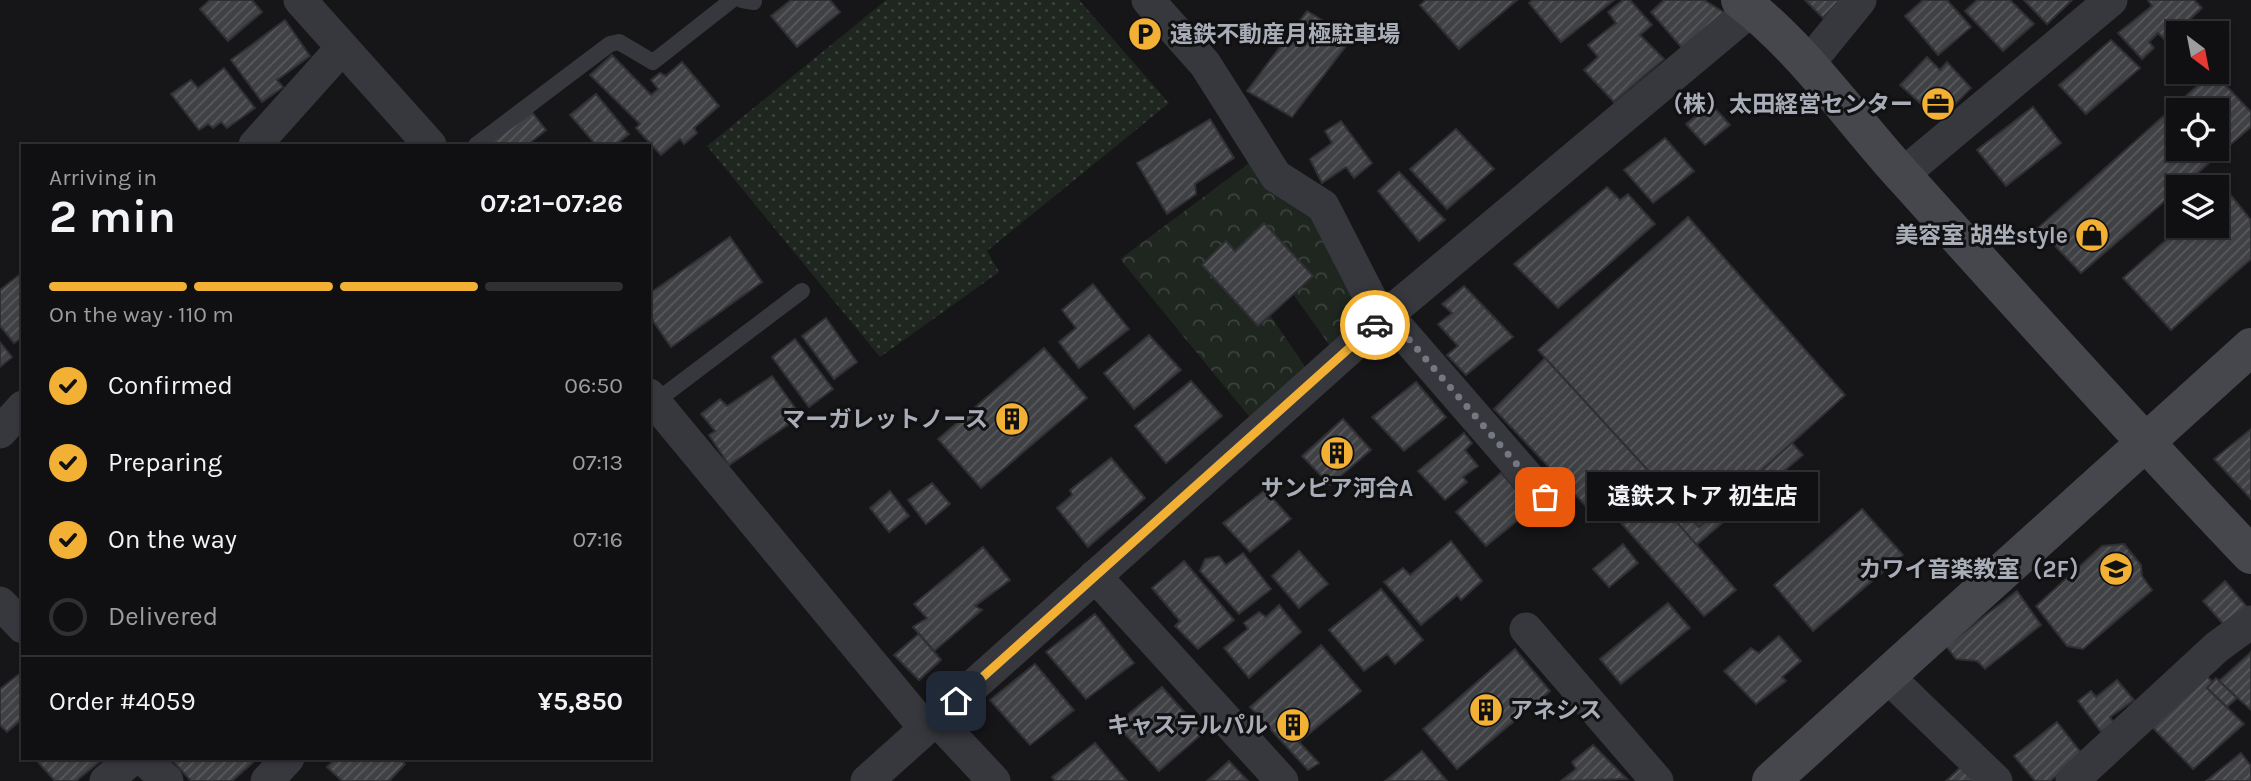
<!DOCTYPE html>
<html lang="en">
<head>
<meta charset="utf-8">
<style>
  :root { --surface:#101012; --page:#1e1e20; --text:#f1f3f6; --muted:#9c9d9f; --line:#303032; --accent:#f2b134 }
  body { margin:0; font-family:Karla,"Noto Sans JP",sans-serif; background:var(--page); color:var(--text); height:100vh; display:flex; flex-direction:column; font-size:26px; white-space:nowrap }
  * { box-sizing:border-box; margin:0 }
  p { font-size:23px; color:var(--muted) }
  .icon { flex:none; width:38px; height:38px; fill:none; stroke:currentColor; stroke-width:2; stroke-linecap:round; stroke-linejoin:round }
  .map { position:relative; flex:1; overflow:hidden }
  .side { position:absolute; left:21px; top:144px; width:630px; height:616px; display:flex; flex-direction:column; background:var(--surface); border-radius:0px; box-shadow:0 2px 5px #0004,0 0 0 2px var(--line) }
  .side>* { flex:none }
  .needle { width:46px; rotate:148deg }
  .tools { position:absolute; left:2166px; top:21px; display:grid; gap:14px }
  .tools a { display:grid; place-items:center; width:63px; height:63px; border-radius:0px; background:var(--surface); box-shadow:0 2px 5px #0004,0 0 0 2px var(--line); font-size:35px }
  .pin { position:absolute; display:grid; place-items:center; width:60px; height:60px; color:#fff; margin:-30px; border-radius:14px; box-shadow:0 4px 10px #0006 }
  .courier { position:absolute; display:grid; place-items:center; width:70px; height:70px; margin:-35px; border:5px solid #f2b134; border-radius:50%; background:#fff; color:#222; box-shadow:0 2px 9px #0007 }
  .bubble { position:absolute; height:49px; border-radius:0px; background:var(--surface); box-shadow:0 2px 5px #0004,0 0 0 2px var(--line); font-size:23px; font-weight:700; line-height:49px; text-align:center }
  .summary em { font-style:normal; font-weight:700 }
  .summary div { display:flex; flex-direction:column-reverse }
  .summary { display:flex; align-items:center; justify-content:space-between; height:119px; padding:0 28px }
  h1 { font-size:46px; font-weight:700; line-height:52px }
  .bar { display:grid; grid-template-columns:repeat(4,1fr); gap:10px 7px; align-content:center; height:84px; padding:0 28px }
  .bar i { height:9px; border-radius:5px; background:var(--line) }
  .bar .current { background:var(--accent) }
  .bar p { grid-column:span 4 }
  .line { display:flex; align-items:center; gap:18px; padding:0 28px; border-top:2px solid var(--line) }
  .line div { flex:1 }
  ol { padding:0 28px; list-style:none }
  li { display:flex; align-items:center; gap:21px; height:77px }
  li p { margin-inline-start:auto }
  li .icon { padding:7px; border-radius:50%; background:var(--accent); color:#111; stroke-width:4 }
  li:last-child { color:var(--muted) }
  li i { width:38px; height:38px; border:4px solid var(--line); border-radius:50% }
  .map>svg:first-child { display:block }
  .grass { fill:url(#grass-dots) }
  .forest { fill:url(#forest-crowns) }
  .building { fill:url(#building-hatch); stroke:#303034; stroke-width:2; fill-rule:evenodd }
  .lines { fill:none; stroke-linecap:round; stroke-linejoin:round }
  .lane { stroke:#37383d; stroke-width:16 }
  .street { stroke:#37383d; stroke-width:33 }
  .secondary { stroke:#45474d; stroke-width:38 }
  .done { stroke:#757880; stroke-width:7; stroke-dasharray:0 12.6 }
  .route { stroke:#f2b134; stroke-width:9 }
  .labels { text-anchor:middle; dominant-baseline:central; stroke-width:6; stroke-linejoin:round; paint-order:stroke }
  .poi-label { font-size:23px; font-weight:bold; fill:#a8adb8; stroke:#111113; text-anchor:end }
</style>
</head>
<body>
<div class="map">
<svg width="2251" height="781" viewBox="0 0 2251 781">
  <defs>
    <pattern id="grass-dots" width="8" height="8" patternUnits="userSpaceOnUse" patternTransform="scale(1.75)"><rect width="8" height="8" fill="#1e261f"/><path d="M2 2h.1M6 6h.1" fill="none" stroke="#3c433d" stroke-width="1.8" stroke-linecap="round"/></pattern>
    <pattern id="forest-crowns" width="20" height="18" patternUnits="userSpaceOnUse" patternTransform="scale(1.75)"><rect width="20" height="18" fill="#1e261f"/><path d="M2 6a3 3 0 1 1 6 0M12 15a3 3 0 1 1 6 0" fill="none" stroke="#3c433d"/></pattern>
    <pattern id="building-hatch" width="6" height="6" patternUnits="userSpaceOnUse" patternTransform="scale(1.75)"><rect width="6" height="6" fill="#404145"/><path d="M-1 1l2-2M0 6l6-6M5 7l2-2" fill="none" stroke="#595a5e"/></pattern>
  </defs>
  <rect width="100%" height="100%" fill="#161618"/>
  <polygon class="grass" points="886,0 1079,0 1169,103 987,251 999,272 880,357 707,146"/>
  <polygon class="forest" points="1252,161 1314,213 1367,318 1333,350 1293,294 1270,315 1308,371 1252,420 1120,259"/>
  <g class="building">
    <polygon points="210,0 252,0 262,12 228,41 200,9"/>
    <polygon points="791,0 830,0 840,12 797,47 771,16"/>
    <polygon points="1426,0 1517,0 1459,49 1420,5"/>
    <polygon points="1533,0 1614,0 1561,42 1529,3"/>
    <polygon points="1623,0 1630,0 1652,25 1640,35 1664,59 1614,102 1584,70 1598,57 1588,45 1616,23 1608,12"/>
    <polygon points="1664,0 1704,0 1725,13 1683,49 1651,12"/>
    <polygon points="1805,0 1840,0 1823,18"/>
    <polygon points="1923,0 1947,0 1971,27 1938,55 1905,16"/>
    <polygon points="1977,0 2010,0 2034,24 2003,51 1965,11"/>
    <polygon points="2024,0 2072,0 2047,24"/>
    <polygon points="2148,0 2194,0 2202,8 2166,41 2158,33 2149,42 2154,48 2142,59 2118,33 2152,6"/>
    <polygon points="1307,11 1352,38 1292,117 1247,91"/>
    <polygon points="285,20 310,56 277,80 283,87 262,102 231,60"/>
    <polygon points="2111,40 2140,68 2086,114 2059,85"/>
    <polygon points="612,55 651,95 658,89 651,80 660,73 666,76 682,62 719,106 694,128 697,133 684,144 680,139 661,155 636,128 640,124 590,75"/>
    <polygon points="1927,57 1940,70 1947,62 1971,88 1939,120 1900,85"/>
    <polygon points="224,68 255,108 227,128 221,122 213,128 208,124 199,130 171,94 191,80 198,88"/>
    <path d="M2213,72L2251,112V127L2081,273L2038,228ZM2179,110H2217V149H2179Z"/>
    <polygon points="596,94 629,134 615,145 596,145 570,115"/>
    <polygon points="1711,104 1730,125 1705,145 1686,124"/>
    <polygon points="2033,107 2061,143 2006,186 1977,150"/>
    <polygon points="532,112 546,130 527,145 487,145"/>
    <polygon points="1210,119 1234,158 1195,184 1196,194 1167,214 1137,163"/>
    <polygon points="1341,121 1372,163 1354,178 1346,167 1322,183 1310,159 1332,143 1325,131"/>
    <polygon points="1456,129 1494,169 1447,209 1410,169"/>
    <polygon points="1665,138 1694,171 1653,203 1624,170"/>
    <polygon points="1399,172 1445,220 1419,241 1378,191"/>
    <polygon points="1607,187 1620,200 1628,194 1655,224 1558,308 1514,264"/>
    <polygon points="2225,188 2251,220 2251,259 2171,330 2123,278 2182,226 2217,226 2217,195"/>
    <polygon points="1688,217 1845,395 1699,527 1538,350"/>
    <polygon points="1264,223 1313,276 1258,326 1202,265 1226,241 1235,251"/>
    <polygon points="730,237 762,282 671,347 649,315 649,294"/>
    <polygon points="23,272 23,336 14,343 0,326 0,290"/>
    <polygon points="1093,284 1129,329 1079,368 1059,342 1076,328 1062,310"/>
    <polygon points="1464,286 1513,337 1466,375 1447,355 1458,346 1438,324 1452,313 1442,304"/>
    <polygon points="826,318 857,362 834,379 802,336"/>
    <polygon points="1149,335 1181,370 1134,409 1104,373"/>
    <polygon points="795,339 833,389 809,407 772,357"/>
    <polygon points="0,342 12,357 0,367"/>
    <polygon points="1044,348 1087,398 981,488 938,439"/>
    <polygon points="1545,358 1655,478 1601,522 1494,409"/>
    <polygon points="772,376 801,416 729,465 709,435 715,431 701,414 720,399 727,406"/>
    <polygon points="1191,381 1222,416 1166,463 1135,426"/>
    <polygon points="1416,382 1446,417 1404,451 1372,417"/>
    <polygon points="1343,419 1371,450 1330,485 1302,456"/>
    <polygon points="2251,429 2251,499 2214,459"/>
    <polygon points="1464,433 1472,443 1465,450 1478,466 1463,477 1467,482 1445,500 1418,471"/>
    <polygon points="1792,443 1803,455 1696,545 1653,495 1622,524 1612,513 1655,478 1699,527"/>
    <polygon points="1111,458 1145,498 1088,547 1057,508 1072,495 1070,490"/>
    <polygon points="1501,473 1533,508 1486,546 1456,512"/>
    <polygon points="932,483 950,504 926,524 908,500"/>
    <polygon points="1265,490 1291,519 1250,552 1223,523"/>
    <polygon points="890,491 909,516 889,532 870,508"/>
    <polygon points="1653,495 1736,590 1704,616 1622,524"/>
    <polygon points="1862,509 1903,555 1813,631 1774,585"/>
    <polygon points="1451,541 1482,581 1461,600 1457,595 1421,625 1384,582 1403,568 1410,575"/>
    <polygon points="1623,544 1638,563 1609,587 1593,569"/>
    <polygon points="2124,544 2141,565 2142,576 2152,590 2083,649 2067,646 2036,606 2102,546"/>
    <polygon points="983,547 1010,580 975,606 982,610 934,651 913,627 927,618 914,604"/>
    <polygon points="1299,551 1328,584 1299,608 1272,576"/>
    <polygon points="1243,553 1271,589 1239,614 1200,571 1205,559 1219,556 1226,565"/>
    <polygon points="1184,561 1234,620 1198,649 1175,626 1180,621 1152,588"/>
    <polygon points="2225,581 2248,608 2225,626 2203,601"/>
    <polygon points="1381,589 1423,640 1395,664 1387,654 1364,671 1329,630"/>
    <polygon points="2017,591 2041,625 1985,669 1977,661 1956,659 1946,646"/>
    <polygon points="1668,603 1690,628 1621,684 1600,659"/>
    <polygon points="1279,605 1301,632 1249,678 1224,648 1248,629 1244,623 1259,612 1266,617"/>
    <polygon points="1095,614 1134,663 1086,699 1046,652"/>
    <polygon points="919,634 941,660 919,680 894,655"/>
    <polygon points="1779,636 1801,661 1782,677 1786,681 1756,704 1724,671 1751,648 1759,653"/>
    <polygon points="1321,645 1361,691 1299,742 1319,763 1308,770 1250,707"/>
    <polygon points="1515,649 1550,691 1457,769 1423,729"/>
    <polygon points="2251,652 2251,710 2219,681"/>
    <polygon points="1035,664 1074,710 1030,745 990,700"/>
    <polygon points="23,671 23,718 7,732 0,725 0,689"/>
    <polygon points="2203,673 2213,682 2207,688 2244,724 2193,769 2146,721"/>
    <polygon points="2216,678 2237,698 2227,707 2207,688"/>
    <polygon points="2117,680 2134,700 2110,717 2114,723 2101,732 2078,701 2091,691 2096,697"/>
    <polygon points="1162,687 1203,733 1159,771 1116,724"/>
    <polygon points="2057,722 2083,755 2050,781 2035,781 2014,756"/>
    <polygon points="1095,743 1127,781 1055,781 1052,777"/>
    <polygon points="1593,745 1627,779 1561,781 1576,769 1572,762"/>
    <polygon points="1422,751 1447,781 1385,781"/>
    <polygon points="2241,753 2251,766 2251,781 2206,781"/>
    <polygon points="42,758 104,758 76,781 55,781 37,761"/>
    <polygon points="170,758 258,758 232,781 191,781"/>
    <polygon points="336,758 399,758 405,764 389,781 342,781 327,767"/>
    <polygon points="1229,761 1248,781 1207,781"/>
    <polygon points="1961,767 1975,781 1946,781"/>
  </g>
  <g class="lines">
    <g class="lane">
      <polyline points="742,0 754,2"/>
      <polyline points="476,145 610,44 619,42 653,62 732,0"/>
      <polyline points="655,402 802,291"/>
    </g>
    <g class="street">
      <polyline points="300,0 430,145"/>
      <polyline points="1148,0 1205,64 1276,176 1323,206 1381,319"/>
      <polyline points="1808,64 1860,0"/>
      <polyline points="255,145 342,48"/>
      <polyline points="1902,175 2111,0"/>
      <polyline points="1387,315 1545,497"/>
      <polyline points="649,395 925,728"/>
      <polyline points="0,432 23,407"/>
      <polyline points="1095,576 1282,781"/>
      <polyline points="0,603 23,627"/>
      <polyline points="1526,629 1657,781"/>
      <polyline points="1887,676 1996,781"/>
      <polyline points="936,719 994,781"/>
      <polyline points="143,758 167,781"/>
      <polyline points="106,781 133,758"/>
      <polyline points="267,781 288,758"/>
      <polyline points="867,781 1387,315 1752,9 1748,0"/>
      <polyline points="2072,781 2217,647 2251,622"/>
    </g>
    <g class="secondary">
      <path d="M1740,0C1805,50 1851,119 1906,179C2020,306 2134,432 2251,555"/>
      <polyline points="1771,781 2251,347"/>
    </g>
  </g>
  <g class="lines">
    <polyline class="done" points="1375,325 1387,314 1545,497"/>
    <polyline class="route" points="956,701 1375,325"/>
  </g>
  <defs>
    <g id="parking-disc" transform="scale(1.75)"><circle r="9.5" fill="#f2b134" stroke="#111113"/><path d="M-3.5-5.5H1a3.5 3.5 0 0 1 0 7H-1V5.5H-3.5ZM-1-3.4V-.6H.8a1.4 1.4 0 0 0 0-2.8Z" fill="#111"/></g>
    <g id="office-disc" transform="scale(1.75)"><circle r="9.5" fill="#f2b134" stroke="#111113"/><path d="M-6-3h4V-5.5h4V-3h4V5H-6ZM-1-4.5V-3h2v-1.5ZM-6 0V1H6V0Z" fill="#111"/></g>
    <g id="shop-disc" transform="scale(1.75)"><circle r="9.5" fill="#f2b134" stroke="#111113"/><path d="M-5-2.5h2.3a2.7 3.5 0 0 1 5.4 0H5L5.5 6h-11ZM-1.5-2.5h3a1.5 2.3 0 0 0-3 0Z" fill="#111"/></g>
    <g id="building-disc" transform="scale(1.75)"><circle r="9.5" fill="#f2b134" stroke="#111113"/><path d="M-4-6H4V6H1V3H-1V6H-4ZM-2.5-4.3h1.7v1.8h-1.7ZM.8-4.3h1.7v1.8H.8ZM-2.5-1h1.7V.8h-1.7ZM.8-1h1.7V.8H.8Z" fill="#111"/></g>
    <g id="school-disc" transform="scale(1.75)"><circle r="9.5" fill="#f2b134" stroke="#111113"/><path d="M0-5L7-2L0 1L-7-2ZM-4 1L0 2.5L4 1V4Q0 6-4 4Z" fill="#111"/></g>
  </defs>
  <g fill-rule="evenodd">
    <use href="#parking-disc" x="1145" y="34"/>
    <use href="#office-disc" x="1938" y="104"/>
    <use href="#shop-disc" x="2092" y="235"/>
    <use href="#building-disc" x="1012" y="419"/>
    <use href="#building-disc" x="1337" y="453"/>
    <use href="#school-disc" x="2116" y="569"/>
    <use href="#building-disc" x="1486" y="710"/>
    <use href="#building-disc" x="1293" y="725"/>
  </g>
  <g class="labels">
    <g class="poi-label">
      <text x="1170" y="34" text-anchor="start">遠鉄不動産月極駐車場</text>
      <text x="1913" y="104">（株）太田経営センター</text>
      <text x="2068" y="235">美容室 胡坐style</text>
      <text x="988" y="419">マーガレットノース</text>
      <text x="1337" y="488" text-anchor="middle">サンピア河合A</text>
      <text x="2092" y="569">カワイ音楽教室（2F）</text>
      <text x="1510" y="710" text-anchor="start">アネシス</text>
      <text x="1268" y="725">キャステルパル</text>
    </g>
  </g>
</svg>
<div class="tools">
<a><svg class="needle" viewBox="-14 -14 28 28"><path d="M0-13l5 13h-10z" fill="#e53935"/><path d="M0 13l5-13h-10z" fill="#9c9d9f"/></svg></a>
<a><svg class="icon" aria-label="locate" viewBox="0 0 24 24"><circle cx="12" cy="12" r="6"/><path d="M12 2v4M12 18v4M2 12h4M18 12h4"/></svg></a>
<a><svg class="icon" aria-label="layers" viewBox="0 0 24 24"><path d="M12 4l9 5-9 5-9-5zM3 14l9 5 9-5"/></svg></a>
</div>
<div class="pin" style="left:1545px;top:497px;background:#ea580c"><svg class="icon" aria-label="bag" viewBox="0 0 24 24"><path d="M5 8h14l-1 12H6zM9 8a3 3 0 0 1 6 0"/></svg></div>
<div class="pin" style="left:956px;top:701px;background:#1f2937"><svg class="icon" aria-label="home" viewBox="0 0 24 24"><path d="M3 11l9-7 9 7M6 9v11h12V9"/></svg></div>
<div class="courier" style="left:1375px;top:325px"><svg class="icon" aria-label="car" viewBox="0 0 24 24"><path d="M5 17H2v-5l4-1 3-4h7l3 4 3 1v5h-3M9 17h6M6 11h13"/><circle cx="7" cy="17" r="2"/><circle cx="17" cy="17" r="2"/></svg></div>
<div class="bubble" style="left:1587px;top:472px;width:231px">遠鉄ストア 初生店</div>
<section class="side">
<div class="summary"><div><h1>2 min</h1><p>Arriving in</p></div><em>07:21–07:26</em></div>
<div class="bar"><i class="current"></i><i class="current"></i><i class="current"></i><i></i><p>On the way · 110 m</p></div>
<ol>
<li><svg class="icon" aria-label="check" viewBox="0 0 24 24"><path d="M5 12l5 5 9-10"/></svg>Confirmed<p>06:50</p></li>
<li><svg class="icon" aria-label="check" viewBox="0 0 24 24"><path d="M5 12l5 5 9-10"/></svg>Preparing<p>07:13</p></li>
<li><svg class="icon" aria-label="check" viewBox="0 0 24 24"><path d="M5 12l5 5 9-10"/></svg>On the way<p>07:16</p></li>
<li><i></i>Delivered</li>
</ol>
<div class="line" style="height:91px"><div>Order #4059</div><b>¥5,850</b></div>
</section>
</div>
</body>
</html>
